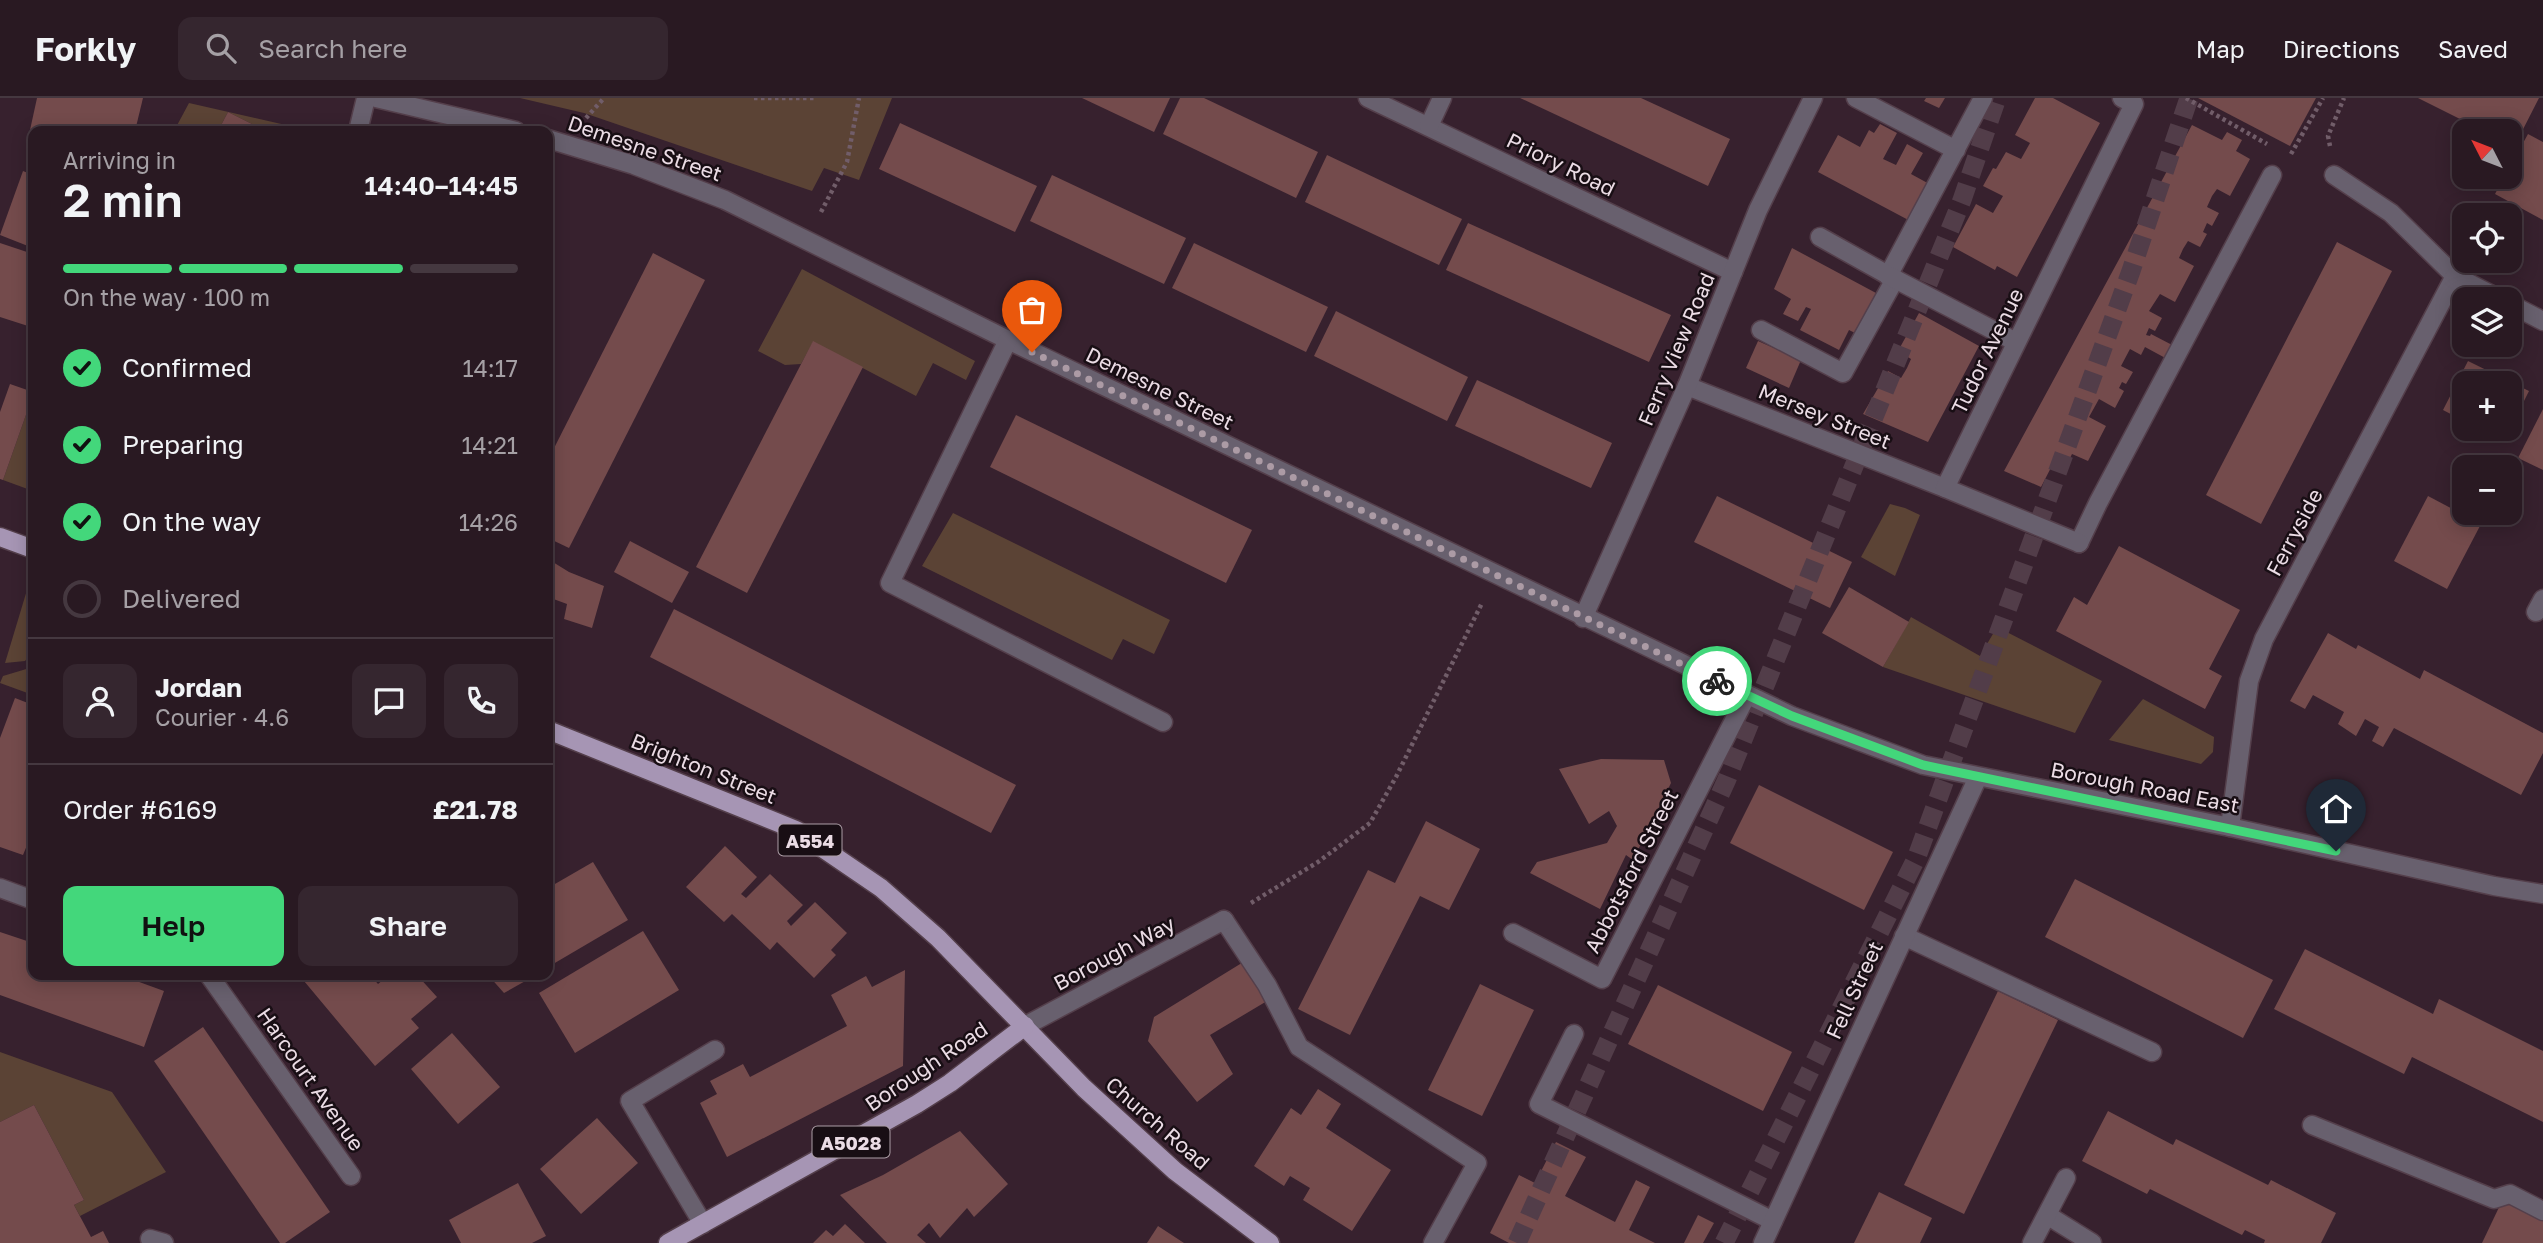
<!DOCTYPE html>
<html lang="en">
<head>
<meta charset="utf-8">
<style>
  :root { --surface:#291922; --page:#35262f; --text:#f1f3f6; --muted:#a5a0a5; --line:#453840; --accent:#43d77b }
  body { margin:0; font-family:"Golos Text",sans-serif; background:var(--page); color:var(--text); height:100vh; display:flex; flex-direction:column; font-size:26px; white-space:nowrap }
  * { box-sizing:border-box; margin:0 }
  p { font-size:23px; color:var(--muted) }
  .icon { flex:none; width:38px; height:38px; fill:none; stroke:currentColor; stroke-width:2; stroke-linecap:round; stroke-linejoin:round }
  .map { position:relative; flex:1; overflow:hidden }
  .panel { position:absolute; left:28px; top:28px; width:525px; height:854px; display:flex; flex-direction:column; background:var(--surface); border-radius:14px; box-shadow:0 4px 18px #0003,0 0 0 2px var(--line) }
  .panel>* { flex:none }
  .needle { width:46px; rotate:312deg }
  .fabs { position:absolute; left:2452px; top:21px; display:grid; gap:14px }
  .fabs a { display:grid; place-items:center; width:70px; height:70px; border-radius:14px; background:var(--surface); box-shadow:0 4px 18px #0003,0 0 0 2px var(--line); font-size:35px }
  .pin { position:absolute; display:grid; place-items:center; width:60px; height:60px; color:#fff; margin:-72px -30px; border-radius:50% 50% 50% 0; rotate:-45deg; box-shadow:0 0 7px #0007 }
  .pin .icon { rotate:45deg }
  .courier { position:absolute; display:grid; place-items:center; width:70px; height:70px; margin:-35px; border:5px solid #43d77b; border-radius:50%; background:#fff; color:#222; box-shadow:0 2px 9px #0007 }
  .summary em { font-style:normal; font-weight:600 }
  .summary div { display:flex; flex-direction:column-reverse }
  .summary { display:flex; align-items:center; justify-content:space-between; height:119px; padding:0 35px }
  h1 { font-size:46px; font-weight:600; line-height:52px }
  .bar { display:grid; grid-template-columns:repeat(4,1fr); gap:10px 7px; align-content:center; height:84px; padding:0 35px }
  .bar i { height:9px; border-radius:5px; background:var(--line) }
  .bar .active { background:var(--accent) }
  .bar p { grid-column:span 4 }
  .line { display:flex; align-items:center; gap:18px; padding:0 35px; border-top:2px solid var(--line) }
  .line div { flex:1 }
  .round { display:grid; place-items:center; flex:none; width:74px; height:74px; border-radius:14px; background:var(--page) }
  ol { padding:0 35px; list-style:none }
  li { display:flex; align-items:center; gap:21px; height:77px }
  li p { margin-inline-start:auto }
  li .icon { padding:7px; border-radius:50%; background:var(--accent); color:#111; stroke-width:4 }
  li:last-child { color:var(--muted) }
  li i { width:38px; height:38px; border:4px solid var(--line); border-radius:50% }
  .primary-button { display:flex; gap:14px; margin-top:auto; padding:14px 35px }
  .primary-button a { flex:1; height:80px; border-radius:14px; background:var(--accent); color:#111; font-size:28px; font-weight:600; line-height:80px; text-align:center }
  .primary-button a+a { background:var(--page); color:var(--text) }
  header { display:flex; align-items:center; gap:42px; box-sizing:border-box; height:98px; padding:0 35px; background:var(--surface); border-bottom:2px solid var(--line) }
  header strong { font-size:33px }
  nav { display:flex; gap:38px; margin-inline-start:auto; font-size:24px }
  .search { width:490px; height:63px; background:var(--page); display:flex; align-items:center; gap:18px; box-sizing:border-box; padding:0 24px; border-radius:14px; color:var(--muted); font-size:26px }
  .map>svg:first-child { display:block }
  .green { fill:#5b4335 }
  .building { fill:#744b4c }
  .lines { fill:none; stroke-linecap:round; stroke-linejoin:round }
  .trunk-tunnel { stroke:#523d49; stroke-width:19; stroke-dasharray:19 10; stroke-linecap:butt }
  .service-casing { stroke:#543f4b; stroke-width:21 }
  .minor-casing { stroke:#543f4b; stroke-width:21 }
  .primary-casing { stroke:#543f4b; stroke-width:21 }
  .path { stroke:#715d69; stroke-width:4.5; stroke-dasharray:3.5 3.5; stroke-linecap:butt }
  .service { stroke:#68606e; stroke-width:18 }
  .minor { stroke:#68606e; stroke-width:18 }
  .primary { stroke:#a695b4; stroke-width:18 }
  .done { stroke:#ac9ba5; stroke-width:7; stroke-dasharray:0 12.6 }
  .route { stroke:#43d77b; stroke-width:9 }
  .labels { text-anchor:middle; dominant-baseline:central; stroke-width:5; stroke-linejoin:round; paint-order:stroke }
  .shield { fill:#180e14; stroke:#ac9ea6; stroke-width:2 }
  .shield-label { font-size:19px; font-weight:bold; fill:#ebdce5 }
  .street-label { font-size:21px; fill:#ebdce5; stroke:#180e14 }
</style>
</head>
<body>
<header>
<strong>Forkly</strong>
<div class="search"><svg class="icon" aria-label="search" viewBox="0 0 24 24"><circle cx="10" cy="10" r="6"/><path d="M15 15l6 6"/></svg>Search here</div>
<nav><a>Map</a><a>Directions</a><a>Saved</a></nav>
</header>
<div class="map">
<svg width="2543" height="1145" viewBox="0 0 2543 1145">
  <rect width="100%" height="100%" fill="#37212e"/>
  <g class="green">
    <polygon points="520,0 892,0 859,82 824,70 812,93 584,15"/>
    <polygon points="189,5 312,33 266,33 228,14 218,33 174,33"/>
    <polygon points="802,171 975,263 966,282 933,265 916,298 813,244 801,266 785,267 758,253"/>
    <polygon points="33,297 33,393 3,382"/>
    <polygon points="1890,406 1905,410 1920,417 1895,478 1861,459"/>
    <polygon points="953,415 1170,522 1154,556 1123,541 1112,562 922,468"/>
    <polygon points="27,492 33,494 33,553 25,563 5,565"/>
    <polygon points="1911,519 1980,558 1997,529 2102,583 2075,635 1883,569"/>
    <polygon points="33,569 33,597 0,585 3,578"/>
    <polygon points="2143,601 2214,639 2213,654 2201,666 2109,642"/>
    <polygon points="0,954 112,994 166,1074 80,1118 74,1107 84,1102 34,1007 0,1024"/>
  </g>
  <g class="building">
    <polygon points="37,0 143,0 135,33 34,33 30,32"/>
    <polygon points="1082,0 1170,0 1154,34"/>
    <polygon points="1180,0 1204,0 1318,54 1296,100 1163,36"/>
    <polygon points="1520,0 1641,0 1730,41 1708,88"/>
    <polygon points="1926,0 1945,0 1939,10 1924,3"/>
    <polygon points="2035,0 2053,0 2100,25 2017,179 1997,168 1995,172 1953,149 1976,106 1993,115 2003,98 1983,88 1993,70 1996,71 2006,54 2021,61 2030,45 2015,37"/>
    <polygon points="2198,0 2316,0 2290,48"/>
    <polygon points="2418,0 2539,0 2514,49 2510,46 2510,33 2484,33"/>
    <polygon points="228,14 266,33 218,33"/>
    <polygon points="900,25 1037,88 1015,134 879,71"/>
    <polygon points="1880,26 1897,35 1883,61 1896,67 1907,46 1923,55 1911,76 1933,88 1914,125 1818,74 1838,37 1860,49 1869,32 1874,35"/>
    <polygon points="2192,27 2222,42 2227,34 2242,42 2236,53 2250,61 2230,98 2217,91 2212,98 2207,109 2219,115 2212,128 2207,125 2203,134 2207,136 2200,149 2188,143 2183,151 2179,160 2194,168 2175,204 2160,196 2149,213 2162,220 2155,233 2149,230 2146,237 2150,238 2151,236 2176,249 2169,262 2145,249 2141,257 2130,251 2121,268 2133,274 2126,286 2122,284 2119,290 2124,293 2115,310 2099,301 2089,319 2106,328 2088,363 2072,356 2069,362 2058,356 2041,389 2004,373"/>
    <polygon points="2528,36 2543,44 2543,122 2495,96 2504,79 2510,79 2510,69"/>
    <polygon points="1327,57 1462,121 1439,167 1305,104"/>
    <polygon points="23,73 33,77 33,150 0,137"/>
    <polygon points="1052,77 1186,140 1164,186 1030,123"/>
    <polygon points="1468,125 1671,217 1649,264 1446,172"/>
    <polygon points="2337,144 2392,173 2261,426 2206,397"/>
    <polygon points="0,145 33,156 33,212 28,228 0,219"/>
    <polygon points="1194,145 1328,209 1306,254 1172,190"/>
    <polygon points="1792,150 1876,195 1855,235 1849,232 1839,252 1800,232 1811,211 1806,209 1798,223 1783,216 1791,201 1774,191"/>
    <polygon points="653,155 705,182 569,450 548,440 548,362"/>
    <polygon points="1336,213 1468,279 1447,323 1314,258"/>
    <polygon points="1919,215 1979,248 1928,344 1863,316 1888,273 1901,280 1907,270 1911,261 1898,253"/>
    <polygon points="813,243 863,269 747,495 696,469"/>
    <polygon points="1758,243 1801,262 1789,290 1746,270"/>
    <polygon points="2468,263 2529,293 2504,343 2481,331 2510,331 2510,285 2464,285 2464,323 2443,312"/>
    <polygon points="1477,282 1612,345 1591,390 1455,328"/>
    <polygon points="10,286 33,294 33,297 3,382 0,381 0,314"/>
    <polygon points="2543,311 2543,372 2518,360"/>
    <polygon points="1016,317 1252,432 1226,485 990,369"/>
    <polygon points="1717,398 1852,464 1830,510 1694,444"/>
    <polygon points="2428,398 2481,426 2447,491 2394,463"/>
    <polygon points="630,443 689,474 672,505 614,474"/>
    <polygon points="2119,448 2240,512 2209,571 2222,578 2205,611 2056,533 2074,499 2087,507"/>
    <polygon points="548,461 569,474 604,488 592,530 564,521 567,506 548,499"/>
    <polygon points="1849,489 1909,524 1883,569 1822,535"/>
    <polygon points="674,511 1016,687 991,735 650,559"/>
    <polygon points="2328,535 2356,551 2358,547 2420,581 2424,572 2543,635 2543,655 2521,697 2394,630 2383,649 2372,643 2379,629 2365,621 2356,638 2338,626 2344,614 2313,597 2305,611 2290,603"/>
    <polygon points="15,600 33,607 33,741 30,740 23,757 0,749 0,640"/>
    <polygon points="1601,661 1664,662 1671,685 1633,762 1626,757 1600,811 1530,775 1537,764 1607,745 1617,728 1609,713 1589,726 1559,671"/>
    <polygon points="1759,687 1893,754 1864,812 1730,745"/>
    <polygon points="1426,723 1480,751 1449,812 1420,798 1350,937 1298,911 1368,772 1395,785"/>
    <polygon points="725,748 757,779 741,796 746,800 770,776 803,807 787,823 791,828 815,804 847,835 831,852 836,857 814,880 777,844 770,852 732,816 724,824 686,789"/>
    <polygon points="593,764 628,822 548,869 548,790"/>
    <polygon points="2075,781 2273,882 2243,940 2045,839"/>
    <polygon points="643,833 679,892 575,955 539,895"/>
    <polygon points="0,834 33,845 33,877 120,877 164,893 144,949 0,897"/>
    <polygon points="2305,851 2433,916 2439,901 2543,953 2543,1024 2412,959 2404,976 2274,911"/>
    <polygon points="1245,863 1267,903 1210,937 1233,976 1197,1004 1148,943 1154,919"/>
    <polygon points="905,872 903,968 727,1059 700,1005 717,996 710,983 743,966 750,979 847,928 831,897 866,878 872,889"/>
    <polygon points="299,877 370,877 378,886 389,877 417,877 437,899 411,921 419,930 375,968"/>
    <polygon points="488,877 536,877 504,895"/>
    <polygon points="1480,886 1534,912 1482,1018 1428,992"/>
    <polygon points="1658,887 1792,954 1763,1013 1628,946"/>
    <polygon points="1998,893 2058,922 1964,1116 1904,1087"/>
    <polygon points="203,929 330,1114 285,1145 280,1145 154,963"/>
    <polygon points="452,935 500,989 458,1026 411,971"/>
    <polygon points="1318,991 1341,1006 1326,1030 1391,1072 1352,1133 1303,1102 1310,1090 1290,1078 1284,1088 1254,1068 1291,1010 1301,1017"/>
    <polygon points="34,1007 84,1102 74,1107 91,1139 103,1133 109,1145 0,1145 0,1024"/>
    <polygon points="2108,1013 2173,1047 2176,1041 2268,1087 2271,1082 2336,1115 2321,1145 2264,1145 2265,1142 2245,1132 2242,1137 2150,1091 2147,1096 2082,1063"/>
    <polygon points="597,1020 638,1065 581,1116 540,1071"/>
    <polygon points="960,1033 1008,1086 974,1119 967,1110 940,1140 929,1125 917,1137 926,1145 887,1145 840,1097 883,1077"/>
    <polygon points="1556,1044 1586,1059 1565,1098 1615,1124 1636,1082 1650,1089 1629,1132 1655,1145 1509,1145 1490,1135 1519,1077 1535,1085"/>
    <polygon points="518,1085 546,1138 532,1145 461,1145 449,1122"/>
    <polygon points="1879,1094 1932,1120 1920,1145 1854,1145"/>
    <polygon points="2502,1103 2543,1123 2543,1145 2482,1145"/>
    <polygon points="1698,1117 1714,1125 1703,1145 1684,1145"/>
    <polygon points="845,1126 865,1145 813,1145 826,1132 833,1138"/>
    <polygon points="1158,1128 1184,1145 1147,1145"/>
  </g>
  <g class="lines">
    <g class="trunk-tunnel">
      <polyline points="1517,1145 1727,681 1962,102 1997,0"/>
      <polyline points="1724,1145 1916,761 2131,173 2189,0"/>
    </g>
    <g class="service-casing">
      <g id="service">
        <polyline points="1856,0 1956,52"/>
        <polyline points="1888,178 1983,0"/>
        <polyline points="1761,232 1843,275 1895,181"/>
        <polyline points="2079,445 2098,405 2272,77"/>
        <polyline points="2536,514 2543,501"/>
        <polyline points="1224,822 1267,887 1299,949 1477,1065 1433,1145"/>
        <polyline points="1904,838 2152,954"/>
        <polyline points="2312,1027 2494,1101 2510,1096 2543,1113"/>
        <polyline points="703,1126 630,1003 715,952"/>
        <polyline points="150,1141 164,1145"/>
      </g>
    </g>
    <g class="minor-casing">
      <g id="minor">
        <polyline points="376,0 516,33"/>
        <polyline points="1368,0 1733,174"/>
        <polyline points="1429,28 1442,0"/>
        <polyline points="358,33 366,0"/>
        <polyline points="548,41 634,67 725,102 1008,242 1792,618 1923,667 2230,729 2494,788 2543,796"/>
        <polyline points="2334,77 2391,115 2455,178"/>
        <polyline points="1820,139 1895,181 2016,244"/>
        <polyline points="2510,206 2543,223"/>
        <polyline points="1008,242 890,485 1163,624"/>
        <polyline points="1687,288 1945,390"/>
        <polyline points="2079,445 1945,390 2134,6 2122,0"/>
        <polyline points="1583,520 1687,288 1758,112 1813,0"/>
        <polyline points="2230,729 2249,583 2264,541 2455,178 2500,201"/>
        <polyline points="0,790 33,802"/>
        <polyline points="1513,835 1602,881 1747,597"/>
        <polyline points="209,877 351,1078"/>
        <polyline points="1025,928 1224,822"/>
        <polyline points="1574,936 1539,1006 1773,1123"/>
        <polyline points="2047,1117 2092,1145"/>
        <polyline points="1763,1145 1978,679"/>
        <polyline points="2032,1145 2066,1080"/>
      </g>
    </g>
    <g class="primary-casing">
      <g id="primary">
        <polyline points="0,439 33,451"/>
        <polyline points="548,632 796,732 881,790 938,840 1084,990 1175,1073 1270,1145"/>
        <polyline points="668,1145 917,1006 950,985 1025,928"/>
      </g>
    </g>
    <g class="path">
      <polyline points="754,0 814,0"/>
      <polyline points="2186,0 2267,46"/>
      <polyline points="586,20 604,0"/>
      <polyline points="2330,48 2328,38 2344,0"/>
      <polyline points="2291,56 2323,0"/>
      <polyline points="821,114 847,64 859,0"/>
      <polyline points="1251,805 1318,764 1370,725 1396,679 1482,505"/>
    </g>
    <use href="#service" class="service"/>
    <use href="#minor" class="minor"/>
    <use href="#primary" class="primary"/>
  </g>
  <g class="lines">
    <polyline class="done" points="1032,254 1717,583"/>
    <polyline class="route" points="1717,583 1792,618 1923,667 2336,753"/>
  </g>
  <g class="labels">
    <g class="shield">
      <rect x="778.5" y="726.5" width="63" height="31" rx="5"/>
      <rect x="812.5" y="1028.5" width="77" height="31" rx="5"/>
    </g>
    <g class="shield-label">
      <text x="810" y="742">A554</text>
      <text x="851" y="1044">A5028</text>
    </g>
    <g class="street-label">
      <text transform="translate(645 50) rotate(19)">Demesne Street</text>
      <text transform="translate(1561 66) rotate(26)">Priory Road</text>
      <text transform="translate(1676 251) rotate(-67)">Ferry View Road</text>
      <text transform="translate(1987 253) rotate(-64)">Tudor Avenue</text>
      <text transform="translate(1160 290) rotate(26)">Demesne Street</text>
      <text transform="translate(1825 318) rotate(22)">Mersey Street</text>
      <text transform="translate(2294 434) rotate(-62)">Ferryside</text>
      <text transform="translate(704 670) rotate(22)">Brighton Street</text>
      <text transform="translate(2145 689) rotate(11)">Borough Road East</text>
      <text transform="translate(1631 773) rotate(-63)">Abbotsford Street</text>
      <text transform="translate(1114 855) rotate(-28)">Borough Way</text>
      <text transform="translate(1854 892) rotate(-65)">Fell Street</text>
      <text transform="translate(926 968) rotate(-34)">Borough Road</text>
      <text transform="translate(311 981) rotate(55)">Harcourt Avenue</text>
      <text transform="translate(1158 1025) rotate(41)">Church Road</text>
    </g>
  </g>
</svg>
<div class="fabs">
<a><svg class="needle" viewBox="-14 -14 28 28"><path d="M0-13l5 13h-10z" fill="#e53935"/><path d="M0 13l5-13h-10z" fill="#a5a0a5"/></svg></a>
<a><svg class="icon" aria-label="locate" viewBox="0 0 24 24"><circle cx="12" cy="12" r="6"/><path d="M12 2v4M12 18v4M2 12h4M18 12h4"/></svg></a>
<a><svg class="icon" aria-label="layers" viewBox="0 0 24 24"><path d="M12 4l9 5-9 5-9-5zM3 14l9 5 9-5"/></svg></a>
<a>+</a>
<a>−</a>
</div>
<div class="pin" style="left:1032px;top:254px;background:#ea580c"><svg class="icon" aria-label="bag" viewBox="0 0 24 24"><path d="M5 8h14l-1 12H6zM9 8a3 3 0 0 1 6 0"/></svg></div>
<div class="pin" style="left:2336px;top:753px;background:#1f2937"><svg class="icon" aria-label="home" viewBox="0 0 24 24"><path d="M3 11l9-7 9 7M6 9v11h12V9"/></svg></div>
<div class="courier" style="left:1717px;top:583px"><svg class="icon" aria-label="bike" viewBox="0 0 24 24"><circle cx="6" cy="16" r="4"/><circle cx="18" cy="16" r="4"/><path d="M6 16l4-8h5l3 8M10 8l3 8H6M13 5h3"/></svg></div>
<section class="panel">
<div class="summary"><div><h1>2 min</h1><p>Arriving in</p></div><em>14:40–14:45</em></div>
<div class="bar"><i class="active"></i><i class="active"></i><i class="active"></i><i></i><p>On the way · 100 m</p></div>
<ol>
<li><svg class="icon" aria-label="check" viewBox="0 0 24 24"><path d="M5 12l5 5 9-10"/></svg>Confirmed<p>14:17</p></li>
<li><svg class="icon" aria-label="check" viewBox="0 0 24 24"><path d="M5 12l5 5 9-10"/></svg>Preparing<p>14:21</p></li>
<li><svg class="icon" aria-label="check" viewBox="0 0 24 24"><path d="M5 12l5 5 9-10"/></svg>On the way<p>14:26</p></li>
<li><i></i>Delivered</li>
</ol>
<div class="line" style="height:126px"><a class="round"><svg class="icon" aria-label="person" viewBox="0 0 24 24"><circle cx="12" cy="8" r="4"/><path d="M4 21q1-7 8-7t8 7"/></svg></a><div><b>Jordan</b><p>Courier · 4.6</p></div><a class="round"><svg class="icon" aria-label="chat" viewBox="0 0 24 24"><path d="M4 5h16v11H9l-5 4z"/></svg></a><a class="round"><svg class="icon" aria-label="phone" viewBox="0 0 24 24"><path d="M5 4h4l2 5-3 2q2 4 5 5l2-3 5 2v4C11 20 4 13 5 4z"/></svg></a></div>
<div class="line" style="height:91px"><div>Order #6169</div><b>£21.78</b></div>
<div class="primary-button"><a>Help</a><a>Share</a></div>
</section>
</div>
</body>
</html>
